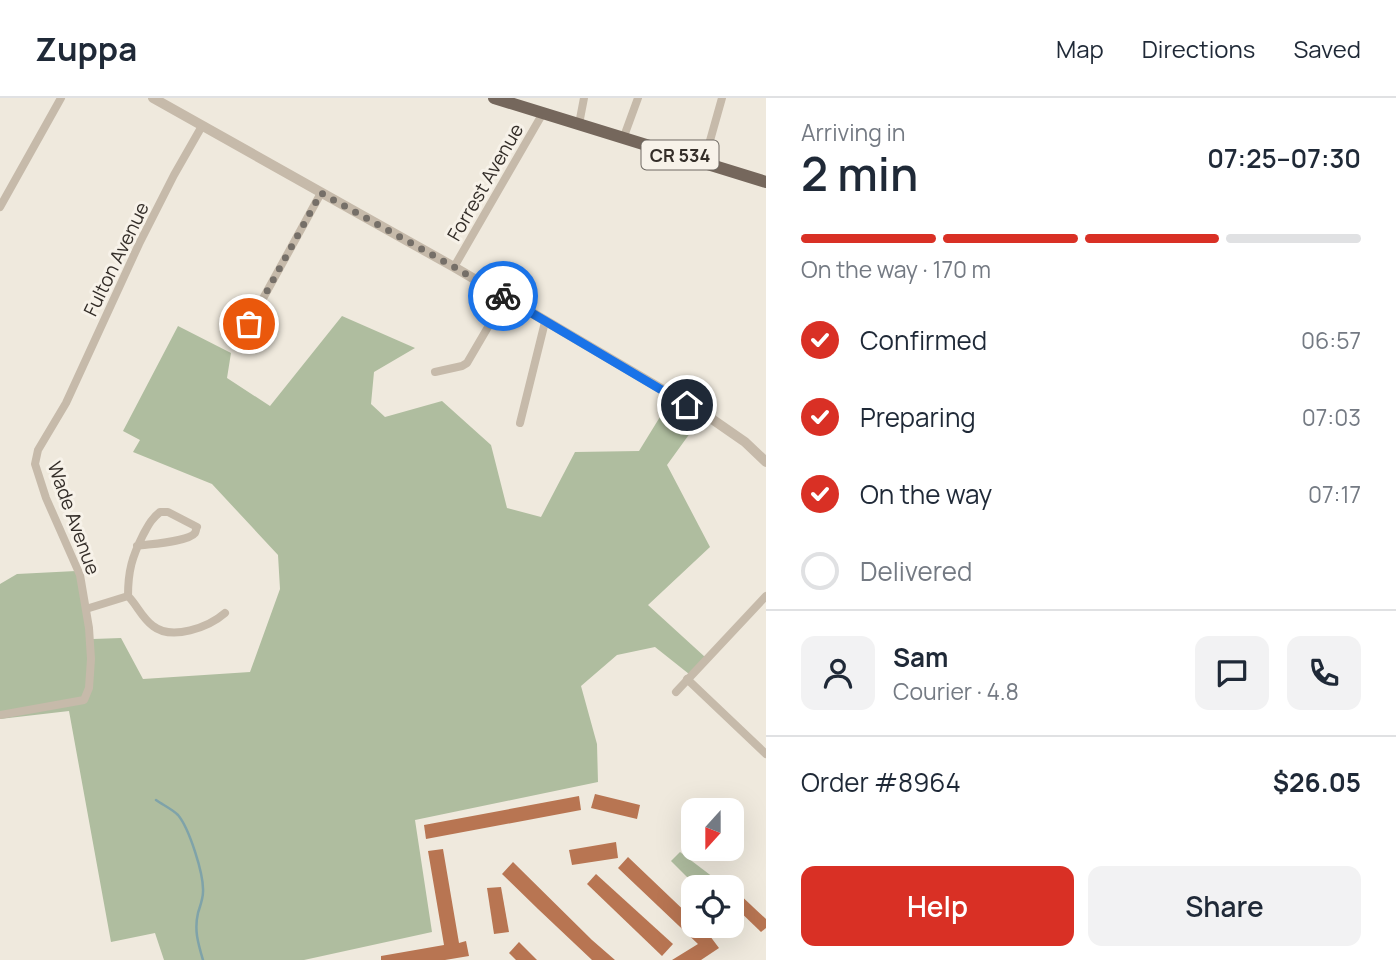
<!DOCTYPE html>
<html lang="en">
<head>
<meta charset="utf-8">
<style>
  :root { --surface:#fff; --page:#f2f2f3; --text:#1f2937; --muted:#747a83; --line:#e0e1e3; --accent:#d93025 }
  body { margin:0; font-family:Manrope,sans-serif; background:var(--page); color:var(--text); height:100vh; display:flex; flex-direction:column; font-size:26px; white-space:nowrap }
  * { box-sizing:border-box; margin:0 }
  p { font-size:23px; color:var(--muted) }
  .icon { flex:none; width:38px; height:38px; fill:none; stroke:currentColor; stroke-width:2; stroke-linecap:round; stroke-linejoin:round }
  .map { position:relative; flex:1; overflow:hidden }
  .sheet { display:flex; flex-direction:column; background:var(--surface); width:630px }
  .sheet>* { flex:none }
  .needle { width:46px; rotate:201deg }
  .buttons { position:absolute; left:681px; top:700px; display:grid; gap:14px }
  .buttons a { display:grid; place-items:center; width:63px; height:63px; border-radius:14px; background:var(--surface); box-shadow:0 7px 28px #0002; font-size:35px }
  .pin { position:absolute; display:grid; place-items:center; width:60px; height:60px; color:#fff; margin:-30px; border:4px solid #fff; border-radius:50%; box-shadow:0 2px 7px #0007 }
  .courier { position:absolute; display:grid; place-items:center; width:70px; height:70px; margin:-35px; border:5px solid #1a73e8; border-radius:50%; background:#fff; color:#222; box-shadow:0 2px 9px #0007 }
  .summary em { font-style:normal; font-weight:600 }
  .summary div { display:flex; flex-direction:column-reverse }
  .summary { display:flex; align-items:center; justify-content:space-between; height:119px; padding:0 35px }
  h1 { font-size:46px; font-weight:600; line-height:52px }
  .bar { display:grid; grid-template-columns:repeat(4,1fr); gap:10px 7px; align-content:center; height:84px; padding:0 35px }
  .bar i { height:9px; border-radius:5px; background:var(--line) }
  .bar .selected { background:var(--accent) }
  .bar p { grid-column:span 4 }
  .line { display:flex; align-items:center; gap:18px; padding:0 35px; border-top:2px solid var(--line) }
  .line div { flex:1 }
  .round { display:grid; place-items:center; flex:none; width:74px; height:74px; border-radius:14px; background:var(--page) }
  ol { padding:0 35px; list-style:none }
  li { display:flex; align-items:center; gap:21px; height:77px }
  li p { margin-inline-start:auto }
  li .icon { padding:7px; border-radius:50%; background:var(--accent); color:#fff; stroke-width:4 }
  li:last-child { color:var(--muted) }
  li i { width:38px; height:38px; border:4px solid var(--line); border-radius:50% }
  .primary-button { display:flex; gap:14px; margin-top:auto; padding:14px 35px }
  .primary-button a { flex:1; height:80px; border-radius:14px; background:var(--accent); color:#fff; font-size:28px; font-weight:600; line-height:80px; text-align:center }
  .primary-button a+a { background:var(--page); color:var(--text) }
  header { display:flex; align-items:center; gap:42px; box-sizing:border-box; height:98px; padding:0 35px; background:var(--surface); border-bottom:2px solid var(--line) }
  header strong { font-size:33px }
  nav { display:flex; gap:38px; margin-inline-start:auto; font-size:24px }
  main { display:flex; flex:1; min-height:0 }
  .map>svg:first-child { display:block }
  .green { fill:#afbd9f }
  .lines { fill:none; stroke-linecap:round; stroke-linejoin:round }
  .stream { stroke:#7fa3a9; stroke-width:2.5 }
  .building { fill:#b87552 }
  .minor { stroke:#c6baaa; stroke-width:8 }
  .tertiary { stroke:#c6baaa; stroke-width:10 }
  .primary { stroke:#75675c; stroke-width:12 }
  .done { stroke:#756f68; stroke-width:7; stroke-dasharray:0 12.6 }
  .route { stroke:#1a73e8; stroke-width:9 }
  .labels { text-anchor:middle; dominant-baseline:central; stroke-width:6; stroke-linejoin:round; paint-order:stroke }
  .shield { fill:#f7f2e9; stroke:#6e6963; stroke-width:2 }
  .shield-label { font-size:18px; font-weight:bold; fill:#342e29 }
  .street-label { font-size:19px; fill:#342e29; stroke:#f7f2e9 }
</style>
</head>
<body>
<header>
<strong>Zuppa</strong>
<nav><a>Map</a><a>Directions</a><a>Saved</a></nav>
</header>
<main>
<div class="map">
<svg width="766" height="862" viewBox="0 0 766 862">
  <rect width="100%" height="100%" fill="#efe9dd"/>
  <g class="green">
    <polygon points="342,218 415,250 374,274 371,306 385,319 442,303 491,347 507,410 541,419 575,354 639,353 663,314 693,331 667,367 710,449 648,507 705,559 689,576 655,549 617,557 581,588 597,646 598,684 415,722 432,834 304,862 164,862 155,835 111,844 69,613 0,621 0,486 17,476 76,473 93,541 121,540 143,581 250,574 280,491 278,457 212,386 133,354 140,342 123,333 178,228 231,255 227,280 270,308"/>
    <polygon points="680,754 726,789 697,789 671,763"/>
  </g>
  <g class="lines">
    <path class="stream" d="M156,702C163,707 172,711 178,717C189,730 204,776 203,794C203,801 200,808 198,815C194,832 198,845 203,862"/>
  </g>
  <g class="building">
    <polygon points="595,696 640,707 637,721 591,710"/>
    <polygon points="579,698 581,712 426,741 424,727"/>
    <polygon points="616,744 618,760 572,767 569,752"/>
    <polygon points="443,751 459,845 466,843 469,858 445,862 381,862 381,858 444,847 428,753"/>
    <polygon points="628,759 693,821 693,828 700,828 710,838 719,850 701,862 672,862 698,846 618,770"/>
    <polygon points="513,764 592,842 615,862 592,862 538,811 502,776"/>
    <polygon points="596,776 673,846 662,858 587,786"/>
    <polygon points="501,789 509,834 494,836 487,790"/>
    <polygon points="736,793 766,821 766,830 761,834 732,806 732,798"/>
    <polygon points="519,844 537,862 516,862 509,855"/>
  </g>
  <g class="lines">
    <g class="minor">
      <polyline points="579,26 584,0"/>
      <polyline points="623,41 638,0"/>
      <polyline points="704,64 722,0"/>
      <polyline points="0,109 61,0"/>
      <polyline points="454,169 543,15"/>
      <polyline points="249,226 321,95"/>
      <polyline points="435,274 462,268 467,265 505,200"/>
      <polyline points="520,325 545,224"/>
      <path d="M128,498C128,473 132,459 143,437C148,428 151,421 160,414H168L197,429C196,431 196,433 195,435C188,444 149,446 137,448"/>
      <path d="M128,498C137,507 142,520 153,528C172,543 209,529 225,515"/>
      <polyline points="86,511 128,498"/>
      <polyline points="687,581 766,656"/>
      <polyline points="676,594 766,498"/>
      <polyline points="0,617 84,602 89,590 91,561 89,530 80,477 46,400 35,366 38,352 66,305 139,146 174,77 202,28"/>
    </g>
    <polyline class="tertiary" points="153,0 454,169 709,319 745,344 766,364"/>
    <polyline class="primary" points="494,0 766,84"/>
  </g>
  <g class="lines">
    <polyline class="done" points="249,226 321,95 454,169 503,198"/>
    <polyline class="route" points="503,198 687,307"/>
  </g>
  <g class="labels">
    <rect class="shield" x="641.5" y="42.5" width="77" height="29" rx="5"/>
    <g class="shield-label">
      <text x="680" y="57">CR 534</text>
    </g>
    <g class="street-label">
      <text transform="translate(485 84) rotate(-60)">Forrest Avenue</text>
      <text transform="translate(116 161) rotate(-64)">Fulton Avenue</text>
      <text transform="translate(74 420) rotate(70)">Wade Avenue</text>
    </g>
  </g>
</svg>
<div class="buttons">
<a><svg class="needle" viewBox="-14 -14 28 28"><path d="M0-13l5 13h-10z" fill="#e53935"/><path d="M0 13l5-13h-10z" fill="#747a83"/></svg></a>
<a><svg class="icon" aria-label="locate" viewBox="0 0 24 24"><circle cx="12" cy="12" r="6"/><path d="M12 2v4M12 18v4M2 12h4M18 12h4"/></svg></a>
</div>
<div class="pin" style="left:249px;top:226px;background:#ea580c"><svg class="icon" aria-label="bag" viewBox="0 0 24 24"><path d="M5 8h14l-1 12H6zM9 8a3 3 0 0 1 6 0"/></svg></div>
<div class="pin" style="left:687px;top:307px;background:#1f2937"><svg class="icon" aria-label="home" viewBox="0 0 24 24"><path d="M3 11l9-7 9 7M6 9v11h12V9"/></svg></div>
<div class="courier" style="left:503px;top:198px"><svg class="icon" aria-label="bike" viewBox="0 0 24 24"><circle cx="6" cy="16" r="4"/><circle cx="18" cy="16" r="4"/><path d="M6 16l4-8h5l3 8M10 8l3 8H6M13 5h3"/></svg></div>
</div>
<section class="sheet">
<div class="summary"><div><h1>2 min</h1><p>Arriving in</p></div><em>07:25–07:30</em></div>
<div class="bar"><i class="selected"></i><i class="selected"></i><i class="selected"></i><i></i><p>On the way · 170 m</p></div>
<ol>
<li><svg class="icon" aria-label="check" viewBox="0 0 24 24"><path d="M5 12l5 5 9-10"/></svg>Confirmed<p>06:57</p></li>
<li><svg class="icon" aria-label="check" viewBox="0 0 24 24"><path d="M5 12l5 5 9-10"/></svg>Preparing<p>07:03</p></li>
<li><svg class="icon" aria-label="check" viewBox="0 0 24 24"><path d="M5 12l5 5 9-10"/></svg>On the way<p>07:17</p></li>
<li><i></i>Delivered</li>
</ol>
<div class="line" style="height:126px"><a class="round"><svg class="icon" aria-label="person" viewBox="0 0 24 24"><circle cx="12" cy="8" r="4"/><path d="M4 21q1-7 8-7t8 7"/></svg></a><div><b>Sam</b><p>Courier · 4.8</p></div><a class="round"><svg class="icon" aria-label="chat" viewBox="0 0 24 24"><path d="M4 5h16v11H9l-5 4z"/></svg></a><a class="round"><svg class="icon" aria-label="phone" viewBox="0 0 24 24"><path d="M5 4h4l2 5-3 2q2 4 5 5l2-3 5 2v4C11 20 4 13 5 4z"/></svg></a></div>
<div class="line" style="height:91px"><div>Order #8964</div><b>$26.05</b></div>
<div class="primary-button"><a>Help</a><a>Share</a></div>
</section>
</main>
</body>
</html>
